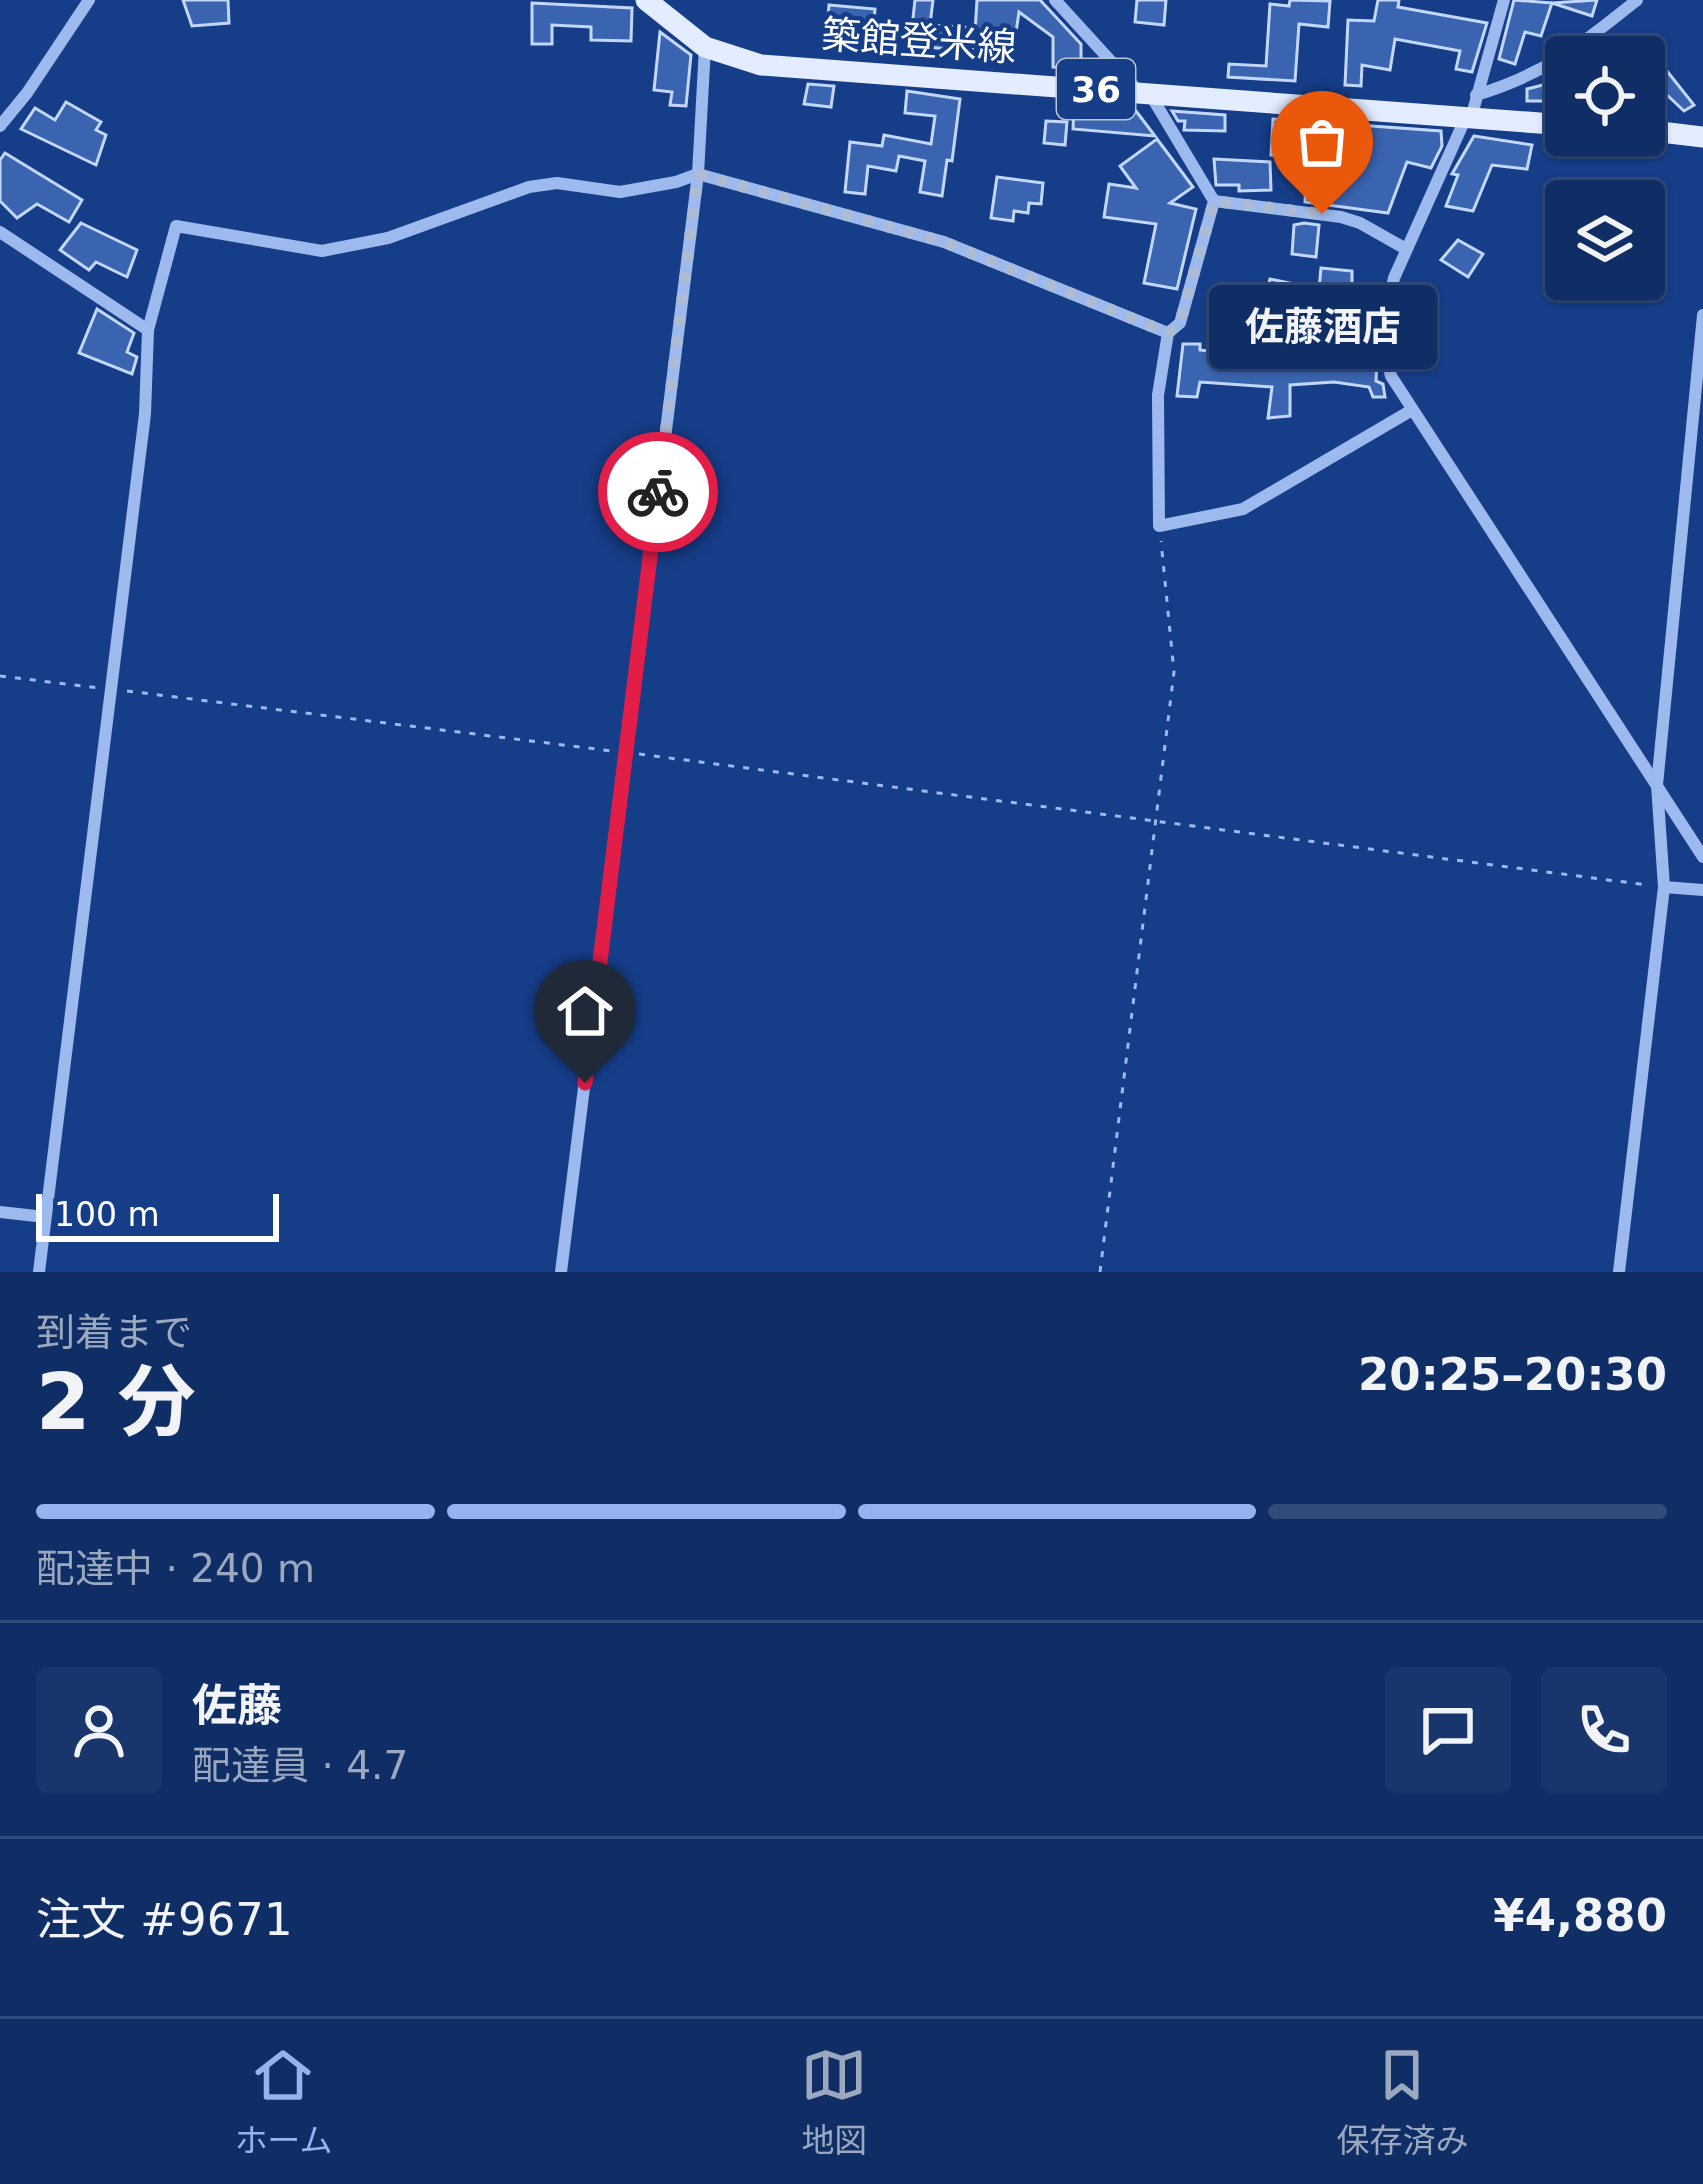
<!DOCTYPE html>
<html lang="ja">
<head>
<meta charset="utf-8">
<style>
  :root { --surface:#102e66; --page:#19366c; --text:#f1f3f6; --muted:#9ca8bf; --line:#304a7a; --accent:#95b2f1 }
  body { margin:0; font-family:"DejaVu Sans","Noto Sans JP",sans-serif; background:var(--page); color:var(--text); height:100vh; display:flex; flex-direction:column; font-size:45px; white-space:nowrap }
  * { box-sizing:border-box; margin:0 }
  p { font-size:39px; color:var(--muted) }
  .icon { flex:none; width:66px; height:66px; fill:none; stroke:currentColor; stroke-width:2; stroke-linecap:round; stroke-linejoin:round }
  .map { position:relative; height:1272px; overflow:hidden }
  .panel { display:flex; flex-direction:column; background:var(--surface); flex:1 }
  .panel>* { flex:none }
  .fabs { position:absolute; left:1545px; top:36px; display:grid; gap:24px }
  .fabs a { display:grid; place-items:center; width:120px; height:120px; border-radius:12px; background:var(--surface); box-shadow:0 3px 9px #0004,0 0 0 3px var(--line); font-size:60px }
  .scale { position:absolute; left:36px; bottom:30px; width:243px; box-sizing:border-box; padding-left:12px; border:6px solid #fff; border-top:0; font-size:33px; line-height:42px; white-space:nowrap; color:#fff; -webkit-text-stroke:9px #163d88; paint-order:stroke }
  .pin { position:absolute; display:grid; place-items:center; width:102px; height:102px; color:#fff; margin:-123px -51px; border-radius:50% 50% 50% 0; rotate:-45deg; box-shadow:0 0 12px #0007 }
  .pin .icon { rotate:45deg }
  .courier { position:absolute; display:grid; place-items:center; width:120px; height:120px; margin:-60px; border:9px solid #e11d48; border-radius:50%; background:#fff; color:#222; box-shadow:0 3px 15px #0007 }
  .bubble { position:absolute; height:84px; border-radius:12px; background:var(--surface); box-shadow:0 3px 9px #0004,0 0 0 3px var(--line); font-size:39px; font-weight:700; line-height:84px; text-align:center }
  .head em { font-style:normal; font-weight:700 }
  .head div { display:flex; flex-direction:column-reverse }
  .head { display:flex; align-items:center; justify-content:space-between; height:204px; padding:0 36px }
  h1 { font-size:78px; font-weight:700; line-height:90px }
  .bar { display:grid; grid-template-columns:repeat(4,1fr); gap:18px 12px; align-content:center; height:144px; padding:0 36px }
  .bar i { height:15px; border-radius:9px; background:var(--line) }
  .bar .on { background:var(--accent) }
  .bar p { grid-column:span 4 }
  .line { display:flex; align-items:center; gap:30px; padding:0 36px; border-top:3px solid var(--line) }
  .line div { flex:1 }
  .round { display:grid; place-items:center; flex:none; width:126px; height:126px; border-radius:12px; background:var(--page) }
  .tab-bar { display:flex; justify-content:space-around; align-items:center; height:168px; border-top:3px solid var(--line); background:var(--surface); font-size:33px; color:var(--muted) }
  .tab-bar a { display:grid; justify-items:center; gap:6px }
  .tab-bar .on { color:var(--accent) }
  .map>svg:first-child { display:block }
  .building { fill:#3a64b0; stroke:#c3d7fa; stroke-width:3 }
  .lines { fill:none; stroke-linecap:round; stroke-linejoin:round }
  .path { stroke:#9dbaee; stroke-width:3; stroke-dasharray:6 9; stroke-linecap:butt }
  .street { stroke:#9dbaee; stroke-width:12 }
  .primary { stroke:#e4ecff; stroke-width:21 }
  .done { stroke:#adbbd5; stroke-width:12; stroke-dasharray:0 21.6 }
  .route { stroke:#e11d48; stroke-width:15 }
  .labels { text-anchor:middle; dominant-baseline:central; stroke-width:9; stroke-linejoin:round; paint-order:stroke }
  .shield { fill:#163d88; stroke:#b9c5db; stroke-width:3 }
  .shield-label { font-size:36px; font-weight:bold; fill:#fff }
  .street-label { font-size:39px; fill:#fff; stroke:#163d88 }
</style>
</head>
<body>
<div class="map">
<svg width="1703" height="1272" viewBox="0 0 1703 1272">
  <rect width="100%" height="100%" fill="#163d88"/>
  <g class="building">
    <polygon points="183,0 228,0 229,23 192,26"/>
    <polygon points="915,0 933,0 930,25 974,28 972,52 910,45"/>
    <polygon points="977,0 1040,0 1081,44 1081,68 1053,67 1053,37 1019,12 1015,39 975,32"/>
    <polygon points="1137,0 1166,0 1164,25 1135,22"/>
    <polygon points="1290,0 1330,1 1328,27 1299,24 1295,81 1228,77 1229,64 1266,66 1270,4 1289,6"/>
    <polygon points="1378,0 1399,0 1398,7 1487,23 1472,72 1456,69 1460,51 1395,39 1390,70 1362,65 1361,86 1345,85 1348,20 1374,21"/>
    <polygon points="1514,0 1552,3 1597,0 1592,16 1552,3 1541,36 1525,32 1515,64 1499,59"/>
    <polygon points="532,3 632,8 631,41 591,40 591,27 552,25 552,44 532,44"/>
    <polygon points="829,5 875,9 873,35 827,31"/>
    <polygon points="660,32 691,55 686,106 670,105 672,92 654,90"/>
    <polygon points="1659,61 1694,105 1684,111 1667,95 1644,105 1644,74"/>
    <polygon points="1559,81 1558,101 1527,101 1527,89"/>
    <polygon points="808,84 834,86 831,107 804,104"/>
    <polygon points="907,91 960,99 952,161 947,160 942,196 920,192 925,161 899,156 896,171 868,166 865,194 845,192 850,142 882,146 884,135 931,144 935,116 905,113"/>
    <polygon points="66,102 101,122 96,130 106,135 96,165 21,129 35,108 55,120"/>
    <polygon points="1074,104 1136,111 1155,136 1073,129"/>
    <polygon points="1172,111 1225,115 1225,131 1184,130 1185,121 1178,121"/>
    <polygon points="1273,119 1441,131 1442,146 1431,168 1407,162 1388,213 1305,202 1306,181 1345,161 1350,140 1317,138 1315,176 1296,175 1297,156 1271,155"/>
    <polygon points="1046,121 1067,122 1065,145 1044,143"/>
    <polygon points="1474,136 1532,145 1527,169 1492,165 1473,211 1446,206 1458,175 1452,174"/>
    <polygon points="1157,139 1193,187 1170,203 1196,209 1177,289 1144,283 1156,224 1104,217 1109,184 1136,188 1120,166"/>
    <polygon points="5,153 82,200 69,222 37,204 17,218 0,201 0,160"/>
    <polygon points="1214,159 1270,162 1271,190 1239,191 1239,185 1216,185"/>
    <polygon points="997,177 1043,183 1041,204 1029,203 1028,213 1014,211 1013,221 991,218"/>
    <polygon points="81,223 137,250 127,277 96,262 89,270 60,250"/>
    <polygon points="1304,223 1319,225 1316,257 1292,254 1294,225"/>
    <polygon points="1458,240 1483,254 1468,277 1441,260"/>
    <polygon points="1321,268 1352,271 1352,296 1335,294 1330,330 1310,327 1314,303 1268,287 1270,279 1319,289"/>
    <polygon points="97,309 134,333 127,352 137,357 132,374 79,353"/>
    <polygon points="1183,344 1200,344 1200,350 1281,360 1370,359 1377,362 1376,381 1383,384 1385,397 1373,397 1369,387 1334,382 1290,385 1290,416 1268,418 1272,387 1200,382 1197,397 1177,396"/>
  </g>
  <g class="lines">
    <g class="path">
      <polyline points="0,676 99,688"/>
      <polyline points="127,691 612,751"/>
      <polyline points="639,754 1647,885"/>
      <polyline points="1100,1272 1174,672 1161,541"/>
    </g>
    <g class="street">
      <polyline points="1055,0 1139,92"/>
      <polyline points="1150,94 1214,201 1180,323 1168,333"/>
      <path d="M1476,95C1546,74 1581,45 1637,0"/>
      <polyline points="1466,117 1394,278 1381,334 1391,376 1703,857"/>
      <polyline points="1471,118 1504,0"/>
      <polyline points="0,126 27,93 89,0"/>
      <polyline points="1214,201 1341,217 1360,223 1406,249"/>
      <polyline points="0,232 148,330"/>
      <polyline points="1664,887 1703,890"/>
      <polyline points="0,1212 45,1217"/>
      <polyline points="39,1272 145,414 148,330 176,226 322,251 388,238 529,187 557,183 620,192 676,182 698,174 944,242 1168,333 1158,395 1159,526 1243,509 1412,410"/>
      <polyline points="561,1272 698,174 705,47"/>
      <polyline points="1619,1272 1664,887 1657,785 1703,315"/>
    </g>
    <g class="primary">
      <polyline points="646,0 705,47 761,65 1566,125"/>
      <polyline points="1644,130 1703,137"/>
    </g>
  </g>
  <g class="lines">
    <polyline class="done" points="658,492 698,174 944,242 1168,333 1180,323 1214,201 1322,214"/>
    <polyline class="route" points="585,1083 658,492"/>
  </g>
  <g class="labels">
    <rect class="shield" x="1057" y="59" width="78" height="60" rx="9"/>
    <g class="shield-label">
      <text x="1096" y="89">36</text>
    </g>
    <g class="street-label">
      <text transform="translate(919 41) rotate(4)">築館登米線</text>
    </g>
  </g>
</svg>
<div class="fabs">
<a><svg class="icon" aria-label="locate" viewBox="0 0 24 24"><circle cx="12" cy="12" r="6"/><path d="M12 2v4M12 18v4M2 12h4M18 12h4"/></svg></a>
<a><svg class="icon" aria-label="layers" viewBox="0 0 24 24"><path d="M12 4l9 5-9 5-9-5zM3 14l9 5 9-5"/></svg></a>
</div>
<div class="scale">100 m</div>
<div class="pin" style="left:1322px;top:214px;background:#ea580c"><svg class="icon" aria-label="bag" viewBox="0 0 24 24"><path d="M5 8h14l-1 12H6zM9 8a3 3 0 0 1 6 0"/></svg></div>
<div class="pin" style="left:585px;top:1083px;background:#1f2937"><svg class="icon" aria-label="home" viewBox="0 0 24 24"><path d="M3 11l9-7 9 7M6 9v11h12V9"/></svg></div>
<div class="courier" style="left:658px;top:492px"><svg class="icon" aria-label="bike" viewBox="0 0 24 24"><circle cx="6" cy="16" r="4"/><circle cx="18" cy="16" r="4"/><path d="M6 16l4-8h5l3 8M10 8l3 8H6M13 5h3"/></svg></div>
<div class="bubble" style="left:1209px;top:285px;width:228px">佐藤酒店</div>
</div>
<section class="panel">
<div class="head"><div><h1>2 分</h1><p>到着まで</p></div><em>20:25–20:30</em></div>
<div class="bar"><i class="on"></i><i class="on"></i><i class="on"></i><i></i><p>配達中 · 240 m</p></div>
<div class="line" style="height:216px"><a class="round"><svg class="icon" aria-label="person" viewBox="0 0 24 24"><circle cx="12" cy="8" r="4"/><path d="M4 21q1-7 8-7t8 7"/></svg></a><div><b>佐藤</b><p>配達員 · 4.7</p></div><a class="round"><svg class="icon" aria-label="chat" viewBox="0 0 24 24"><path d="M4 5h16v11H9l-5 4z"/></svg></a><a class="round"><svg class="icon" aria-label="phone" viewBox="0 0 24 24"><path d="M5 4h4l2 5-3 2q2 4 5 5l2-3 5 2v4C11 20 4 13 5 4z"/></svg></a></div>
<div class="line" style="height:156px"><div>注文 #9671</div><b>¥4,880</b></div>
</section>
<nav class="tab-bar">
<a class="on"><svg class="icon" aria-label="home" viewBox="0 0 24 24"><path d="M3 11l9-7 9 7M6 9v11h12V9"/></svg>ホーム</a>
<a><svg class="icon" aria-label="map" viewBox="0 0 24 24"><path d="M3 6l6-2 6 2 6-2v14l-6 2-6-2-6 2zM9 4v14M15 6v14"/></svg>地図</a>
<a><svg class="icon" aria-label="saved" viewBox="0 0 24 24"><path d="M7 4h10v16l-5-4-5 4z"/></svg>保存済み</a>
</nav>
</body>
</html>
